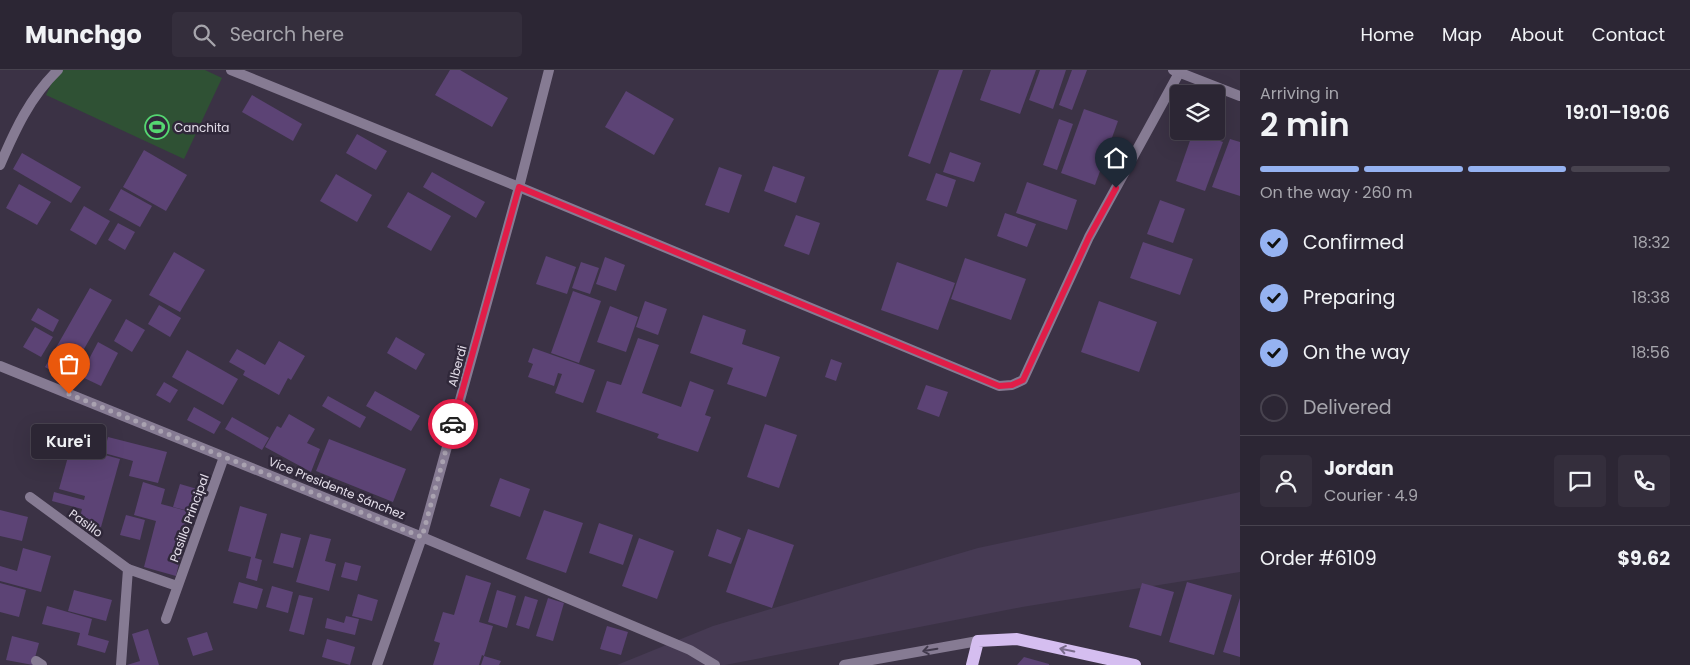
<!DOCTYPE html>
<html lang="en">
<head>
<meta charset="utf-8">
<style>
  :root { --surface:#2c2634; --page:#342e3c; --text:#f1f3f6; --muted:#a6a5ac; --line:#48434f; --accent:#95b2f1 }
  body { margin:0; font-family:Poppins,sans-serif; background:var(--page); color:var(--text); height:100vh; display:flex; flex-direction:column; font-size:19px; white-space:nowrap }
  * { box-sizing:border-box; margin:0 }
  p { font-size:16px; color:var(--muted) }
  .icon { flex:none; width:28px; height:28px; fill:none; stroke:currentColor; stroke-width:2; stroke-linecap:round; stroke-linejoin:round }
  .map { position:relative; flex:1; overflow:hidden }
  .sheet { display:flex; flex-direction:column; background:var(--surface); width:450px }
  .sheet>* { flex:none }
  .fabs { position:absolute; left:1170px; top:15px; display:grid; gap:10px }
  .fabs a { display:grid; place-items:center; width:55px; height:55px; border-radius:5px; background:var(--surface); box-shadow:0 5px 20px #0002,0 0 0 1px var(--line); font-size:25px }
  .pin { position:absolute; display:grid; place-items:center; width:42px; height:42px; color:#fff; margin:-51px -21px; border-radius:50% 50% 50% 0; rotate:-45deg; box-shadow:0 0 5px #0007 }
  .pin .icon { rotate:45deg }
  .courier { position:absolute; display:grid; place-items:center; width:50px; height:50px; margin:-25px; border:4px solid #e11d48; border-radius:50%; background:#fff; color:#222; box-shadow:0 1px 6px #0007 }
  .bubble { position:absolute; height:35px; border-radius:5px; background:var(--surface); box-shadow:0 5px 20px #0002,0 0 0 1px var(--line); font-size:16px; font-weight:600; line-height:35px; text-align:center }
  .overview em { font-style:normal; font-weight:600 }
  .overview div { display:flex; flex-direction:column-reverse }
  .overview { display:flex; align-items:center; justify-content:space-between; height:85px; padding:0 20px }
  h1 { font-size:32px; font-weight:600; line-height:38px }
  .bar { display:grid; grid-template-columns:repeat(4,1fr); gap:8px 5px; align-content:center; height:60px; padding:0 20px }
  .bar i { height:6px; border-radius:4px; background:var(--line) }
  .bar .active { background:var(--accent) }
  .bar p { grid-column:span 4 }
  .line { display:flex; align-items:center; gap:12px; padding:0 20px; border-top:1px solid var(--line) }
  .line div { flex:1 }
  .round { display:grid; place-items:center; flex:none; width:52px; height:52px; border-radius:5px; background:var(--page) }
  ol { padding:0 20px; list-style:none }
  li { display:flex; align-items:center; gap:15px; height:55px }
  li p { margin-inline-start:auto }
  li .icon { padding:5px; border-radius:50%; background:var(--accent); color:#111; stroke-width:4 }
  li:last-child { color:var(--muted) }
  li i { width:28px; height:28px; border:2px solid var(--line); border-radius:50% }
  header { display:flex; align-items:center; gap:30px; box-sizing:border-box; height:70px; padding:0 25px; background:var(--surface); border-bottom:1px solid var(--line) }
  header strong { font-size:24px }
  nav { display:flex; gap:28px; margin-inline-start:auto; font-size:18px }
  .search { width:350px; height:45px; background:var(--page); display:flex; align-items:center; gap:12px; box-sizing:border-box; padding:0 18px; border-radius:5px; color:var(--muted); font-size:19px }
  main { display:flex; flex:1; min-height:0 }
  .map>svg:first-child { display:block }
  .built { fill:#463a53 }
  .green { fill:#2f5134 }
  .building { fill:#5c4375 }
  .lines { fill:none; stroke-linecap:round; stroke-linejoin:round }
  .lane { stroke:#867b93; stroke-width:10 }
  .street { stroke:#867b93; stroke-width:10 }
  .primary { stroke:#d5bef0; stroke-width:12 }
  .oneway { stroke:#41394c }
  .oneway2 { stroke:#7a6c8c }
  .done { stroke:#a9a2b0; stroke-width:5; stroke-dasharray:0 9 }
  .route { stroke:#e11d48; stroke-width:6 }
  .labels { text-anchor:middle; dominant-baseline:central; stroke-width:5; stroke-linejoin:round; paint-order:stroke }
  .poi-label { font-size:12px; fill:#e4deea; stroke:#30283a; text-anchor:start }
  .street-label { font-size:12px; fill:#e4deea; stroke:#30283a }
</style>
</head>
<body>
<header>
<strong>Munchgo</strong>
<div class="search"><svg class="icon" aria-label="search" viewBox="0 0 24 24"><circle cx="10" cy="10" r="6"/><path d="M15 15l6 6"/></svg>Search here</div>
<nav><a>Home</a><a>Map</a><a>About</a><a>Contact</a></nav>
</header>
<main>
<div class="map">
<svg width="1240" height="595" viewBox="0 0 1240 595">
  <rect width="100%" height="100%" fill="#3b3245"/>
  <polygon class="built" points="1240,422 1240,502 1022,537 725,595 617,595 713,556 978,478"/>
  <polygon class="green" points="58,0 205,0 222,8 184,89 46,25"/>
  <g class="building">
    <polygon points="450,0 460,0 508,28 492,57 435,25"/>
    <polygon points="939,0 963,0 930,94 908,86"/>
    <polygon points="991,0 1036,0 1020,44 980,30"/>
    <polygon points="1040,0 1066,0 1053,39 1029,30"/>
    <polygon points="1072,0 1087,0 1072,40 1059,35"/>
    <polygon points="626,21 674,49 654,85 605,57"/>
    <polygon points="252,25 302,54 293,71 242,42"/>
    <polygon points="1084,39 1118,51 1095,115 1061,103"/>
    <polygon points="1059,49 1073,54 1057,100 1043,95"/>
    <polygon points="1193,62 1223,72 1205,121 1176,111"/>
    <polygon points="357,64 387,81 376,100 346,83"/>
    <polygon points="1230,69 1240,72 1240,126 1212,117"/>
    <polygon points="144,80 187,105 166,141 123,117"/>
    <polygon points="950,82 981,93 974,112 943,102"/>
    <polygon points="22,83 81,117 71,133 13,99"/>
    <polygon points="773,96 805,107 796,133 764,121"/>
    <polygon points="719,97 742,105 729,143 705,135"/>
    <polygon points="432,102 485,132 476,148 423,117"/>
    <polygon points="936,103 956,110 947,137 926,130"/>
    <polygon points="336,104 372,125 357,152 320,131"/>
    <polygon points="1027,112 1077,130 1067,160 1016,143"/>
    <polygon points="19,114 51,132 37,155 6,138"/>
    <polygon points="121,119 152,136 140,157 109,140"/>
    <polygon points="408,122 451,146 431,181 387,157"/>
    <polygon points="1160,130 1185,139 1173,173 1147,164"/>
    <polygon points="84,136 110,151 96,175 70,160"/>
    <polygon points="1005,143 1036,154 1027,177 997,166"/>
    <polygon points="796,145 820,153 809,185 784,176"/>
    <polygon points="118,153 135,162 125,180 108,170"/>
    <polygon points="1143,172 1193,189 1180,225 1130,208"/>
    <polygon points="174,182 205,200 180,242 149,225"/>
    <polygon points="546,186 576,197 567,224 536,214"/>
    <polygon points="605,187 625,195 616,221 596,214"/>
    <polygon points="965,188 1026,209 1011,250 951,229"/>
    <polygon points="581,192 599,198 590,224 572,218"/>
    <polygon points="897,192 955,213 938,260 881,240"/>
    <polygon points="90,218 112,230 80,286 78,284 65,308 45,297"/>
    <polygon points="573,221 601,231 579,293 551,283"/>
    <polygon points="645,231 667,239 658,265 636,257"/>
    <polygon points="1099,231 1157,252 1139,302 1081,282"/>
    <polygon points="159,235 181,248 170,267 148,254"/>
    <polygon points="610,236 638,247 626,282 597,272"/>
    <polygon points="38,238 59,250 53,262 31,250"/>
    <polygon points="703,245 746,260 742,274 780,287 766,327 727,314 733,298 690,283"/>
    <polygon points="126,249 145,260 132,282 114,271"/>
    <polygon points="35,257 53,267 41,287 23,277"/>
    <polygon points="396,267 425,284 416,300 387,283"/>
    <polygon points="638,268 659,275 642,323 681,337 690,311 714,320 705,345 711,347 698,382 657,368 659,364 596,342 607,311 621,315"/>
    <polygon points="279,271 305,286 291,310 288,308 279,325 243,305 245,301 229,292 237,279 265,295"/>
    <polygon points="98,272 118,283 101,316 80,306"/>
    <polygon points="533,278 595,300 583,333 555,323 562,304 558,303 554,316 528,307 533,294 528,292"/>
    <polygon points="187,280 238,309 223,335 172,307"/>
    <polygon points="831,289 842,293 836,311 825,307"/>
    <polygon points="164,312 178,320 170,333 156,325"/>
    <polygon points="926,315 948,322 939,347 917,339"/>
    <polygon points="375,321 420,346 411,361 366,336"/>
    <polygon points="328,326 366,347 360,358 322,336"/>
    <polygon points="194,337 221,352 214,364 187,350"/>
    <polygon points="289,344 315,359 307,373 320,379 311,402 265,377 277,356 281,358"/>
    <polygon points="232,347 269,368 262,380 225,359"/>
    <polygon points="765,354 797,365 779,418 747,407"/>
    <polygon points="108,367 167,382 158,413 129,406 133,391 104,383"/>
    <polygon points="329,369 406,399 393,432 316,401"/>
    <polygon points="71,376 120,389 101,457 79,451 82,439 52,431 54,422 84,430 85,426 59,419"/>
    <polygon points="500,408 530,419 520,447 490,436"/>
    <polygon points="143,412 165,419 161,434 191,442 176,506 144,497 156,451 134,445"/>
    <polygon points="180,414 204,421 197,443 173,437"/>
    <polygon points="240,436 267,444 255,488 262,490 257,511 246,508 251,487 228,481"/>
    <polygon points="0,440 28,447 22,471 0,466"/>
    <polygon points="544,440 583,453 566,503 526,489"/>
    <polygon points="126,445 145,450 140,470 120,465"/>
    <polygon points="599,453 633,465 623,495 589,483"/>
    <polygon points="717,459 741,468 731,494 708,486"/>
    <polygon points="748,459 794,475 772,538 726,522"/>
    <polygon points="281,463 301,468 293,498 273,493"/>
    <polygon points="310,464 331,469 325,491 336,494 329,521 296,512"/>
    <polygon points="639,468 674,481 657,529 622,516"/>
    <polygon points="23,478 51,486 41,522 0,511 0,496 17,501"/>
    <polygon points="345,492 361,496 357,511 341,507"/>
    <polygon points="466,505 491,513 479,552 493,556 484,586 482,585 479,595 433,595 440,573 434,571 443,542 454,545"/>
    <polygon points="239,512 263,519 257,539 233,533"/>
    <polygon points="1187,512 1232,525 1214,585 1169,572"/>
    <polygon points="0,513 26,520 19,547 0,542"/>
    <polygon points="1142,513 1174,522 1161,566 1129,557"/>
    <polygon points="272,516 293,522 288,543 266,537"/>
    <polygon points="74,520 112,530 106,551 68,541"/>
    <polygon points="497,520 516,526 507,558 488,552"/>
    <polygon points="358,524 378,530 372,551 352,546"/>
    <polygon points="299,525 313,528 304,565 289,561"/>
    <polygon points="525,526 538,530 529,559 516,555"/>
    <polygon points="548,528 564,533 553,571 536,566"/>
    <polygon points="1240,528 1240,587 1223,582"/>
    <polygon points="47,536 92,549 88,565 109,571 105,583 77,575 80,563 42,554"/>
    <polygon points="346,546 359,549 355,565 325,558 327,548 344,553"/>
    <polygon points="607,556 628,562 621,585 600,579"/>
    <polygon points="148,559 159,595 127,595 140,591 132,564"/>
    <polygon points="207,562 213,580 193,586 187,568"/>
    <polygon points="12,566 39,573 33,595 6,590"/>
    <polygon points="327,569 355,577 350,595 322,587"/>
    <polygon points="484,586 501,591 499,595 481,595"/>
    <polygon points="1024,587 1049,594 1049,595 1017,595"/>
  </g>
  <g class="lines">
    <g class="lane">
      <polyline points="231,0 519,117 999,316 1012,315 1023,310 1089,167 1179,3"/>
      <path d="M0,95C15,60 30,27 58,0"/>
      <polyline points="166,549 224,387"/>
      <polyline points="377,595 422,467"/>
    </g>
    <g class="street">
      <polyline points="1173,0 1240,26"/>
      <polyline points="0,296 422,467 690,580 715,595"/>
      <polyline points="30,427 128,499"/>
      <polyline points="422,467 519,117 549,0"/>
      <polyline points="36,591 42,595"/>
      <polyline points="121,595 128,499 177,516"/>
      <polyline points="844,595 978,571"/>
    </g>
    <polyline class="primary" points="972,595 978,571 1017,569 1135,595"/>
  </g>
  <defs><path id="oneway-shaft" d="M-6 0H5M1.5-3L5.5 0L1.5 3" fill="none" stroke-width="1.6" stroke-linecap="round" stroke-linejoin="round" transform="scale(1.25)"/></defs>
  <use class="oneway" href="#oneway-shaft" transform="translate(930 580) rotate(170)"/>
  <use class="oneway2" href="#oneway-shaft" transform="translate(1067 580) rotate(-168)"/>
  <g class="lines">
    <polyline class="done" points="69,324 422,467 453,354"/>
    <polyline class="route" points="453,354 519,117 999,316 1012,315 1023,310 1089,167 1116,118"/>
  </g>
  <defs>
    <g id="stadium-ring" transform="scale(1.25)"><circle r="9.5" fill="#30283a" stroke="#55d671" stroke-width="1.5"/><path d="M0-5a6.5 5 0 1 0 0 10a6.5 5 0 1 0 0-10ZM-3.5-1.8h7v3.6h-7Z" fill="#55d671"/></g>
  </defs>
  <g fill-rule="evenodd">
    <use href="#stadium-ring" x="157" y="57"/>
  </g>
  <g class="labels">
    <g class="poi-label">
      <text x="174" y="57">Canchita</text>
    </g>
    <g class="street-label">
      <text transform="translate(457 296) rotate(-75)">Alberdi</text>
      <text transform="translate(337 418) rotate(22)">Vice Presidente Sánchez</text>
      <text transform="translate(189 448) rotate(-70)">Pasillo Principal</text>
      <text transform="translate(86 453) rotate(36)">Pasillo</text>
    </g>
  </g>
</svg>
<div class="fabs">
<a><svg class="icon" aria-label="layers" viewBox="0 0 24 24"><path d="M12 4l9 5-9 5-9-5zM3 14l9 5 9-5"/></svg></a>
</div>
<div class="pin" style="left:69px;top:324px;background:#ea580c"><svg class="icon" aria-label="bag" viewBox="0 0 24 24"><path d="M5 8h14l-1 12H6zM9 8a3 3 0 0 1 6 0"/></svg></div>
<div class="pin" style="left:1116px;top:118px;background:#1f2937"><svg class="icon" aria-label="home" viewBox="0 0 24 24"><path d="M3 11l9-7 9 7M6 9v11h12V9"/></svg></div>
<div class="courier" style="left:453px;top:354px"><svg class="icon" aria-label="car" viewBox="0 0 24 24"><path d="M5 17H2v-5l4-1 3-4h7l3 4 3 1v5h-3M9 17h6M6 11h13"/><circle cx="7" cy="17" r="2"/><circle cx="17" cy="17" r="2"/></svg></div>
<div class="bubble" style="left:31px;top:354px;width:75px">Kure'i</div>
</div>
<section class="sheet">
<div class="overview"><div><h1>2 min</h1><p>Arriving in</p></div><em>19:01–19:06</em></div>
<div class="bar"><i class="active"></i><i class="active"></i><i class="active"></i><i></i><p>On the way · 260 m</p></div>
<ol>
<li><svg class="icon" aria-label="check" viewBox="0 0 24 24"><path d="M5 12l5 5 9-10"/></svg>Confirmed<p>18:32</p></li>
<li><svg class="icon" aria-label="check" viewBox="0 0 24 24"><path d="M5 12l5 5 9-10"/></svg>Preparing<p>18:38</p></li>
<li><svg class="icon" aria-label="check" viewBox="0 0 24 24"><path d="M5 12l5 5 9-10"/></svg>On the way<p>18:56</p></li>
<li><i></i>Delivered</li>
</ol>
<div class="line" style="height:90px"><a class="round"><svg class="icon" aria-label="person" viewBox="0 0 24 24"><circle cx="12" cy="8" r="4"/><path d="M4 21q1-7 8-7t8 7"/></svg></a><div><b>Jordan</b><p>Courier · 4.9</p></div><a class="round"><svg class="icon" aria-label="chat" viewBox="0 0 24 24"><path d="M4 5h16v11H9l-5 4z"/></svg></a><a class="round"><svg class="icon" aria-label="phone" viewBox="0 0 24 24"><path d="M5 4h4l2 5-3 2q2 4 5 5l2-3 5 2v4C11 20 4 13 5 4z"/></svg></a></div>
<div class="line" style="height:65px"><div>Order #6109</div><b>$9.62</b></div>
</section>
</main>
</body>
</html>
